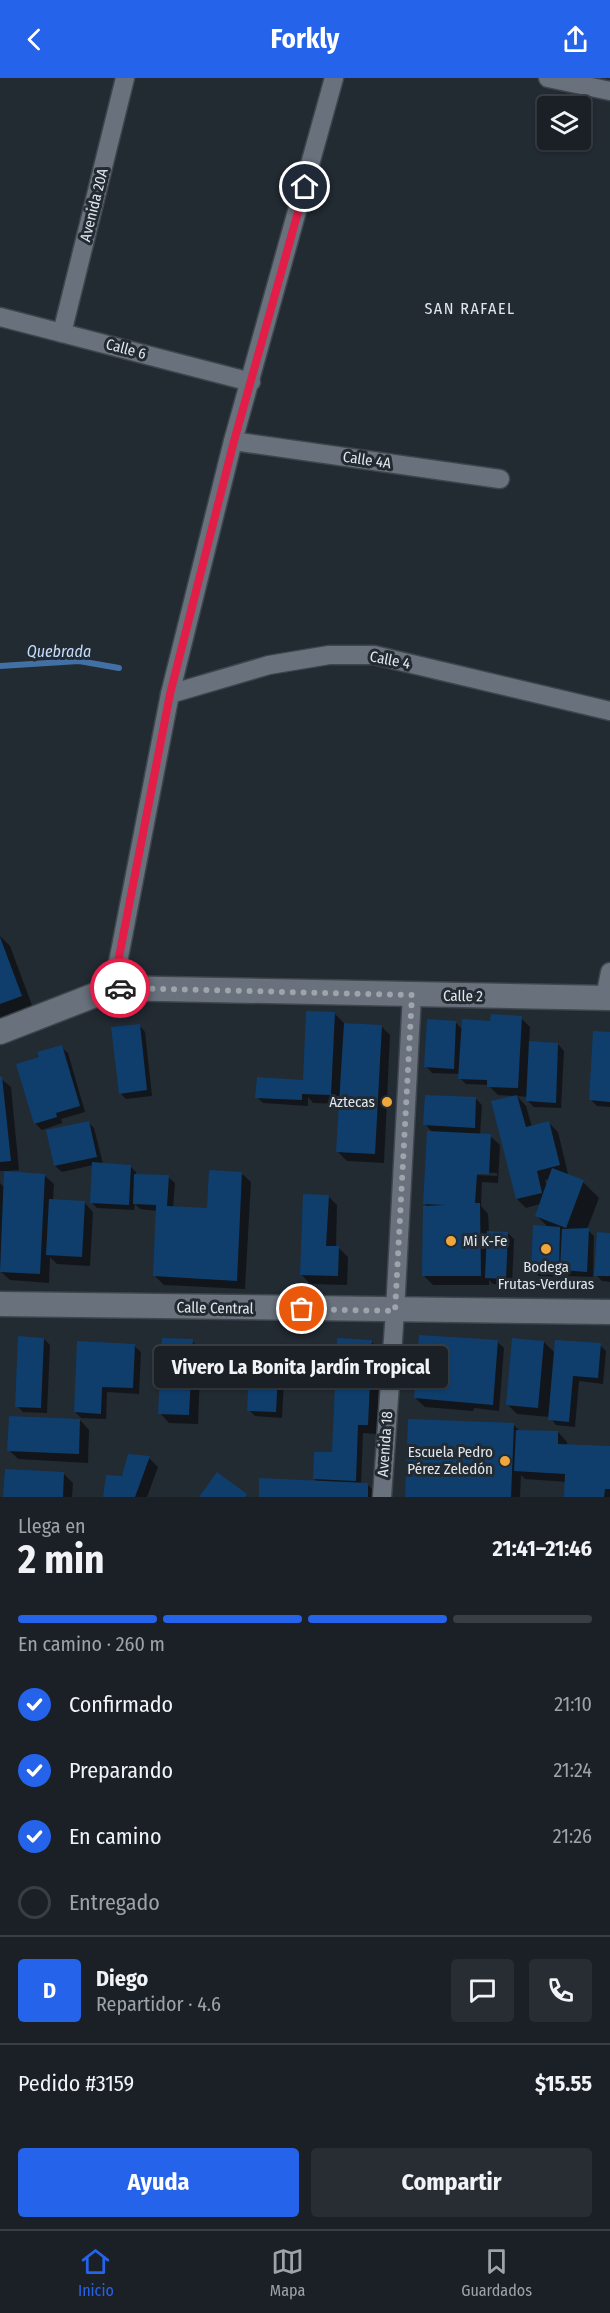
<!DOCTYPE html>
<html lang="es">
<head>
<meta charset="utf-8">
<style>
  :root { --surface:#1a2026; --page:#272d32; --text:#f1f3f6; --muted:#9fa3a7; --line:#383e43; --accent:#2563eb }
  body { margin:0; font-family:"Fira Sans Condensed",sans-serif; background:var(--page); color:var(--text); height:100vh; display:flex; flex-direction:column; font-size:22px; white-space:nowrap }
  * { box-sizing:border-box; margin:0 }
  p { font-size:20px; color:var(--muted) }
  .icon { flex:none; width:33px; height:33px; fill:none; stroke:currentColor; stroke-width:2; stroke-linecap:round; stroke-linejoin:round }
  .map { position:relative; height:1419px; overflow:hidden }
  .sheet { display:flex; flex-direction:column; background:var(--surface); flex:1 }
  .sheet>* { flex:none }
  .tools { position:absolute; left:537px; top:18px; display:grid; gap:12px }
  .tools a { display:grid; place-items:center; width:54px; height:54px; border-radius:6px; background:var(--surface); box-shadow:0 2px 4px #0004,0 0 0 2px var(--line); font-size:30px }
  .pin { position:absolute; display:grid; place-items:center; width:51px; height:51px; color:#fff; margin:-26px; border:3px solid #fff; border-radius:50%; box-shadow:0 2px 6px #0007 }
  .courier { position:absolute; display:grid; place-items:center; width:60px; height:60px; margin:-30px; border:4px solid #e11d48; border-radius:50%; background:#fff; color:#222; box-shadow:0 2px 8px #0007 }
  .bubble { position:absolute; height:42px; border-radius:6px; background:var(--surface); box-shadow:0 2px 4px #0004,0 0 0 2px var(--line); font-size:20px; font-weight:700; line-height:42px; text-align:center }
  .headline em { font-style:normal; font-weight:700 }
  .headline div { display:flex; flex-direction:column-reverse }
  .headline { display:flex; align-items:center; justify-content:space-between; height:102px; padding:0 18px }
  h1 { font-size:39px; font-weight:700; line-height:45px }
  .bar { display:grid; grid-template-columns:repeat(4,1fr); gap:9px 6px; align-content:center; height:72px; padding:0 18px }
  .bar i { height:8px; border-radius:4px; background:var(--line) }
  .bar .current { background:var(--accent) }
  .bar p { grid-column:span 4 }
  .line { display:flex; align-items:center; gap:15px; padding:0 18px; border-top:2px solid var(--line) }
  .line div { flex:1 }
  .round { display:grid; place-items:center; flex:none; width:63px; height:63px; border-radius:6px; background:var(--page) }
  ol { padding:0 18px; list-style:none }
  li { display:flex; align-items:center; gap:18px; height:66px }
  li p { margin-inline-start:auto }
  li .icon { padding:6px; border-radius:50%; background:var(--accent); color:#fff; stroke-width:4 }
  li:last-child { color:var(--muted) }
  li i { width:33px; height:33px; border:3px solid var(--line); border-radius:50% }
  .cta { display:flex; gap:12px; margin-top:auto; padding:12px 18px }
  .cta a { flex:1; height:69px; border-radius:6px; background:var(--accent); color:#fff; font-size:24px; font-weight:700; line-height:69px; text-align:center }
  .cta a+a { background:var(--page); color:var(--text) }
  header { display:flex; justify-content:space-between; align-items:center; height:78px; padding:0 18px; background:var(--accent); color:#fff; font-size:27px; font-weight:700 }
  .tabs { display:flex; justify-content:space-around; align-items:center; height:84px; border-top:2px solid var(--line); background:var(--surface); font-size:16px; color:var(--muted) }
  .tabs a { display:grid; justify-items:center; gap:3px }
  .tabs .current { color:var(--accent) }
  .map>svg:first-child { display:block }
  .shadow { fill:#0007; fill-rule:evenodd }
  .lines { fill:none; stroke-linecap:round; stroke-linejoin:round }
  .stream { stroke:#4370a4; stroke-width:6 }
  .building { fill:#0f3e6d }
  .street-casing { stroke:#3e454c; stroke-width:21 }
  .secondary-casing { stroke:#3e454c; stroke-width:27 }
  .street { stroke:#68717c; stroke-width:18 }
  .secondary { stroke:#68717c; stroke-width:24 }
  .done { stroke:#9ea4ab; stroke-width:6; stroke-dasharray:0 10.8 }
  .route { stroke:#e11d48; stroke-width:8 }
  .poi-dot { fill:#efa73d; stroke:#222a32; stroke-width:2 }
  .labels { text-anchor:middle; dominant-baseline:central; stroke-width:6; stroke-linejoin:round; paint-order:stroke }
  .street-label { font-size:15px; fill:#e1e6ec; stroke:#222a32 }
  .poi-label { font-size:15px; fill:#e1e6ec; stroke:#222a32; text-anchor:end }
  .neighbourhood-label { font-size:16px; letter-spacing:1.5px; fill:#e1e6ec; stroke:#222a32 }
  .water-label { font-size:16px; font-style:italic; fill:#c5defd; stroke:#222a32 }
</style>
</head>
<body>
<header><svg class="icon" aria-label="back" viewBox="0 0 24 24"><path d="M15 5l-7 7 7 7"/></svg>Forkly<svg class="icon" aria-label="share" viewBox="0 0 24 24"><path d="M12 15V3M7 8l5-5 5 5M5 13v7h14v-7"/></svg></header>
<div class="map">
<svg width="610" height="1419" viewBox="0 0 610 1419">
  <rect width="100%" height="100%" fill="#222a32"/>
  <g class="shadow">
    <polygon points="0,858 10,868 33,930 0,942"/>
    <polygon points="335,936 344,945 381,948 390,957 384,1085 347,1083 337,1073 341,1026 313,1025 308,1019 308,1028 263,1025 257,1019 304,1005"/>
    <path d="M521,940L530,949L529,965L558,966L564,973L561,1030L534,1029L527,1022L528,1019L517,1018L526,1028L532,1049L549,1045L558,1054L568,1096L565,1097L583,1104L599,1120L587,1151L594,1158L593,1199L568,1198L564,1194V1199L539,1198L533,1192L549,1150L536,1137L540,1126L526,1130L517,1121L514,1018L498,1017L488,1007L466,1006L460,1000V996L432,995L426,988L455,944L463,952L490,944ZM550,1101L547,1109L545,1102Z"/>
    <polygon points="139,947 145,954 152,1018 126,1021 120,1015"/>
    <polygon points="610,955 610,1029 597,1028 591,1022"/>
    <polygon points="61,969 68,975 85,1034 61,1041 62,1045 42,1052 35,1045 41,980"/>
    <polygon points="0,1000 11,1009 19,1092 6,1093 6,1095 44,1097 54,1106 53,1123 84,1124 93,1134 90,1188 57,1186 50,1179 49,1205 10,1202 0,1193 0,1205 0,1105 5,1110 6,1093 0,1093"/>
    <path d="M476,1021L482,1027L480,1057L490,1058L500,1067L498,1105L482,1104L481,1128L488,1136L489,1154L508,1155L514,1161L512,1207L493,1206L489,1202V1207H433L423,1197L428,1129L425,1126L433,1055L425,1046ZM473,1094L497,1095V1098L476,1097Z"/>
    <polygon points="88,1044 94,1050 103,1086 130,1088 136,1094 136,1097 168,1099 175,1105 173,1130 208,1132 241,1095 251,1104 245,1211 164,1207 154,1197 158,1133 140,1131 135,1126 134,1132 97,1130 91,1124 93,1087 62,1094 55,1088 48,1053"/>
    <polygon points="328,1118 337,1127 336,1170 339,1170 348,1179 347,1207 310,1206 301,1196"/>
    <polygon points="610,1157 610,1204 602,1203 594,1195 596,1195"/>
    <polygon points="44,1261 50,1267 47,1335 23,1334 17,1328"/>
    <polygon points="192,1263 201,1272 198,1346 169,1345 160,1335"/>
    <polygon points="371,1263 380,1273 377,1356 363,1355 361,1406 368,1407 377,1416 377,1419 260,1419 318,1404 314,1401 333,1376"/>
    <polygon points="497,1264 504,1270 499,1333 474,1330 473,1333 425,1329 415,1320"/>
    <polygon points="544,1264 556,1276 600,1267 606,1273 603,1306 579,1303 575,1349 556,1347 550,1339 517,1336 508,1327"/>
    <polygon points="134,1268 141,1274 139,1316 107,1314 106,1341 81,1340 75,1334"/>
    <polygon points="278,1277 285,1283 282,1340 255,1338 249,1332"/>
    <polygon points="80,1342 89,1352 88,1385 18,1381 9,1372"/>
    <polygon points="513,1346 520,1353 558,1354 567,1364 567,1368 610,1370 610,1419 566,1419 567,1404 525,1401 521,1397 520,1419 407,1419"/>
    <polygon points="149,1380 158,1389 147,1419 104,1419 123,1400"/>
    <polygon points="63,1395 73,1405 72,1419 5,1419"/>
  </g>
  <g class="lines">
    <polyline class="stream" points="0,588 79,583 119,590"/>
  </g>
  <g class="building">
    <polygon points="0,859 22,918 0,926"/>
    <polygon points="306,933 335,934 331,1017 302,1016 302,1022 255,1020 257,999 303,1002"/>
    <polygon points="491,936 522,938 518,1010 487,1009 487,1002 458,1001 462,941 490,943"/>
    <polygon points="427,941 456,943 454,991 424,989"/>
    <polygon points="344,945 382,947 375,1076 336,1074"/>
    <polygon points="140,946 147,1012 119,1016 111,949"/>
    <polygon points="593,953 610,954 610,1024 589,1022"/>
    <polygon points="529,963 558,965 556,1025 526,1023"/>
    <polygon points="62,967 80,1028 56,1035 57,1039 34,1046 16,986 39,979 37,974"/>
    <polygon points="2,998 11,1083 0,1084 0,999"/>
    <polygon points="425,1017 476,1019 475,1050 423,1047"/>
    <polygon points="517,1017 526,1049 549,1043 560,1087 537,1093 542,1115 516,1121 491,1023"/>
    <polygon points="89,1043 97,1079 54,1088 46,1052"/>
    <polygon points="427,1053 491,1056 489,1096 477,1096 475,1125 480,1125 481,1198 422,1198 423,1128 445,1127 423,1126"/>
    <polygon points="92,1084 131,1087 129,1127 90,1125"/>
    <polygon points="552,1090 584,1102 566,1150 535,1138"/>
    <polygon points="209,1092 242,1094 237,1203 153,1198 156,1127 133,1126 134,1096 169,1097 167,1128 207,1130"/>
    <polygon points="4,1093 45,1096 40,1196 0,1194"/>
    <polygon points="303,1116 329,1117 326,1168 339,1168 338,1198 300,1197"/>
    <polygon points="49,1121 85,1123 82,1179 46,1177"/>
    <polygon points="533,1147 560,1149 559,1193 531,1193"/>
    <polygon points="589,1150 587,1194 560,1192 562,1151"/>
    <polygon points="487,1153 508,1154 506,1201 485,1200"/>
    <polygon points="597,1154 610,1155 610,1198 594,1198"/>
    <polygon points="419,1257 498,1262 493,1327 414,1320"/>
    <polygon points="18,1258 44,1260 41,1330 15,1329"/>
    <polygon points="162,1260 193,1261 189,1337 158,1336"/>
    <polygon points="337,1260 372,1262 368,1347 358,1347 356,1403 313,1401 314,1374 332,1374"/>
    <polygon points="512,1260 544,1263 538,1330 506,1327"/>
    <polygon points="555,1262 601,1265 598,1300 573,1298 569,1344 548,1342"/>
    <polygon points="77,1263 135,1266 133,1310 102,1309 101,1336 74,1334"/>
    <polygon points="250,1274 279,1275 276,1334 247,1333"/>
    <polygon points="9,1338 80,1341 79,1376 7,1373"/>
    <polygon points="408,1341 514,1345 511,1419 405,1419"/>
    <polygon points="516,1352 558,1353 558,1366 610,1368 610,1411 605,1411 604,1419 564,1419 565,1396 514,1393"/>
    <polygon points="128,1376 150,1378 135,1419 103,1419 106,1397 122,1398"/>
    <polygon points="5,1391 64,1394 63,1419 3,1419"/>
    <polygon points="217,1394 247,1416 245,1419 199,1419"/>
    <polygon points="259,1400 368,1405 368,1419 259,1419"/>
  </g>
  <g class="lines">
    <g class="street-casing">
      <g id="street">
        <polyline points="548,0 610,13"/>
        <polyline points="0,239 251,304"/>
        <polyline points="62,255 125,0"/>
        <polyline points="233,363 500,401"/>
        <polyline points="170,616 269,587 329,577 374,577 610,633"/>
        <polyline points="113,910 170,616 233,363 334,0"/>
        <polyline points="605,920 610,894"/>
        <polyline points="382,1419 395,1233 412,917"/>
      </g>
    </g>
    <g class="secondary-casing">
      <g id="secondary">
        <polyline points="0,954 113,910 610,920"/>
        <polyline points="0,1226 610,1234"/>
      </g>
    </g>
    <use href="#street" class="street"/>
    <use href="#secondary" class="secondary"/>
  </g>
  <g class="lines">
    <polyline class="done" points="120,910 412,917 395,1233 302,1231"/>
    <polyline class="route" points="120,910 113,910 170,616 234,363 305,109"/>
  </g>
  <g class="poi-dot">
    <circle cx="387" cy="1024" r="6"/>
    <circle cx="451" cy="1163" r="6"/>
    <circle cx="546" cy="1171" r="6"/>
    <circle cx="505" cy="1383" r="6"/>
  </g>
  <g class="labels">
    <g class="street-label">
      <text transform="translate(94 127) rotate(-76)">Avenida 20A</text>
      <text transform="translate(126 271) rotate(15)">Calle 6</text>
      <text transform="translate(367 382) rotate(8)">Calle 4A</text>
      <text transform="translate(390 582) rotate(11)">Calle 4</text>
      <text transform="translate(463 918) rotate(1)">Calle 2</text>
      <text transform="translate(215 1230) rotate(1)">Calle Central</text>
      <text transform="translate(385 1366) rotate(-86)">Avenida 18</text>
    </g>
    <g class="poi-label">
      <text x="375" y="1024">Aztecas</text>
      <text x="463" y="1163" text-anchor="start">Mi K-Fe</text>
      <text x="546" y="1189" text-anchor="middle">Bodega<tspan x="546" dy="17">Frutas-Verduras</tspan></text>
      <text x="493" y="1374">Escuela Pedro<tspan x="493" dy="17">Pérez Zeledón</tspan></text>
    </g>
    <g class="neighbourhood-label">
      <text x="470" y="230">SAN RAFAEL</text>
    </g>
    <g class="water-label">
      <text x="59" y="573">Quebrada</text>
    </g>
  </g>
</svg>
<div class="tools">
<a><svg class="icon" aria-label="layers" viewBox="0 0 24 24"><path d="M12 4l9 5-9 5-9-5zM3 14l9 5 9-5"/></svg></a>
</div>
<div class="pin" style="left:302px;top:1231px;background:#ea580c"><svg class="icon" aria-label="bag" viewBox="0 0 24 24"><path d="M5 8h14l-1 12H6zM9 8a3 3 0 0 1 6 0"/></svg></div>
<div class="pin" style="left:305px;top:109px;background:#1f2937"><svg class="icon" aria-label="home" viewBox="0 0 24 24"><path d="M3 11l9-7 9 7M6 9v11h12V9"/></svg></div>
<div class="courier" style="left:120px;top:910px"><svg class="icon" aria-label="car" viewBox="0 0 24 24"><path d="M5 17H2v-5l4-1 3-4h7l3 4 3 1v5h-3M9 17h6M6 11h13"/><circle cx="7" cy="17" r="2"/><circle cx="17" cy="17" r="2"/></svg></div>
<div class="bubble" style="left:154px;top:1268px;width:294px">Vivero La Bonita Jardín Tropical</div>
</div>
<section class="sheet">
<div class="headline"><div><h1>2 min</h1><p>Llega en</p></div><em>21:41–21:46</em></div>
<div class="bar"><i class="current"></i><i class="current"></i><i class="current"></i><i></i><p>En camino · 260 m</p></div>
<ol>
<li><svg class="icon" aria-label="check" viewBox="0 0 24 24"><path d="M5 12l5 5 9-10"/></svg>Confirmado<p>21:10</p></li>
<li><svg class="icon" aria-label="check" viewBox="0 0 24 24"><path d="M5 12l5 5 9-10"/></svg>Preparando<p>21:24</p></li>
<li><svg class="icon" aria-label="check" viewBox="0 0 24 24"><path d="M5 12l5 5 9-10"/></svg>En camino<p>21:26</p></li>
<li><i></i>Entregado</li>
</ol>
<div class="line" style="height:108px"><b class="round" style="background:var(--accent);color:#fff">D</b><div><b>Diego</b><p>Repartidor · 4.6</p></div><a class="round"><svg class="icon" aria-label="chat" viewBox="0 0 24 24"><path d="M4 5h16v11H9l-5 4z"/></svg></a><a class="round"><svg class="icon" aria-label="phone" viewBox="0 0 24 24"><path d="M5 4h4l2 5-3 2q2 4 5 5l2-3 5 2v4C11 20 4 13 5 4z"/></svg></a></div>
<div class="line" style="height:78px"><div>Pedido #3159</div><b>$15.55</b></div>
<div class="cta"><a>Ayuda</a><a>Compartir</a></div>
</section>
<nav class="tabs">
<a class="current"><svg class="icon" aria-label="home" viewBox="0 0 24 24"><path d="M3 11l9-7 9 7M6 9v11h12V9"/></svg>Inicio</a>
<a><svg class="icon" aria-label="map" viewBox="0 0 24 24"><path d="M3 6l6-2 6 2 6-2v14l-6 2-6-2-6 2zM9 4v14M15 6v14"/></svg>Mapa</a>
<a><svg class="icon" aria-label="saved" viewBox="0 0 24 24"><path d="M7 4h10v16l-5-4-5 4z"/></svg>Guardados</a>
</nav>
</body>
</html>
